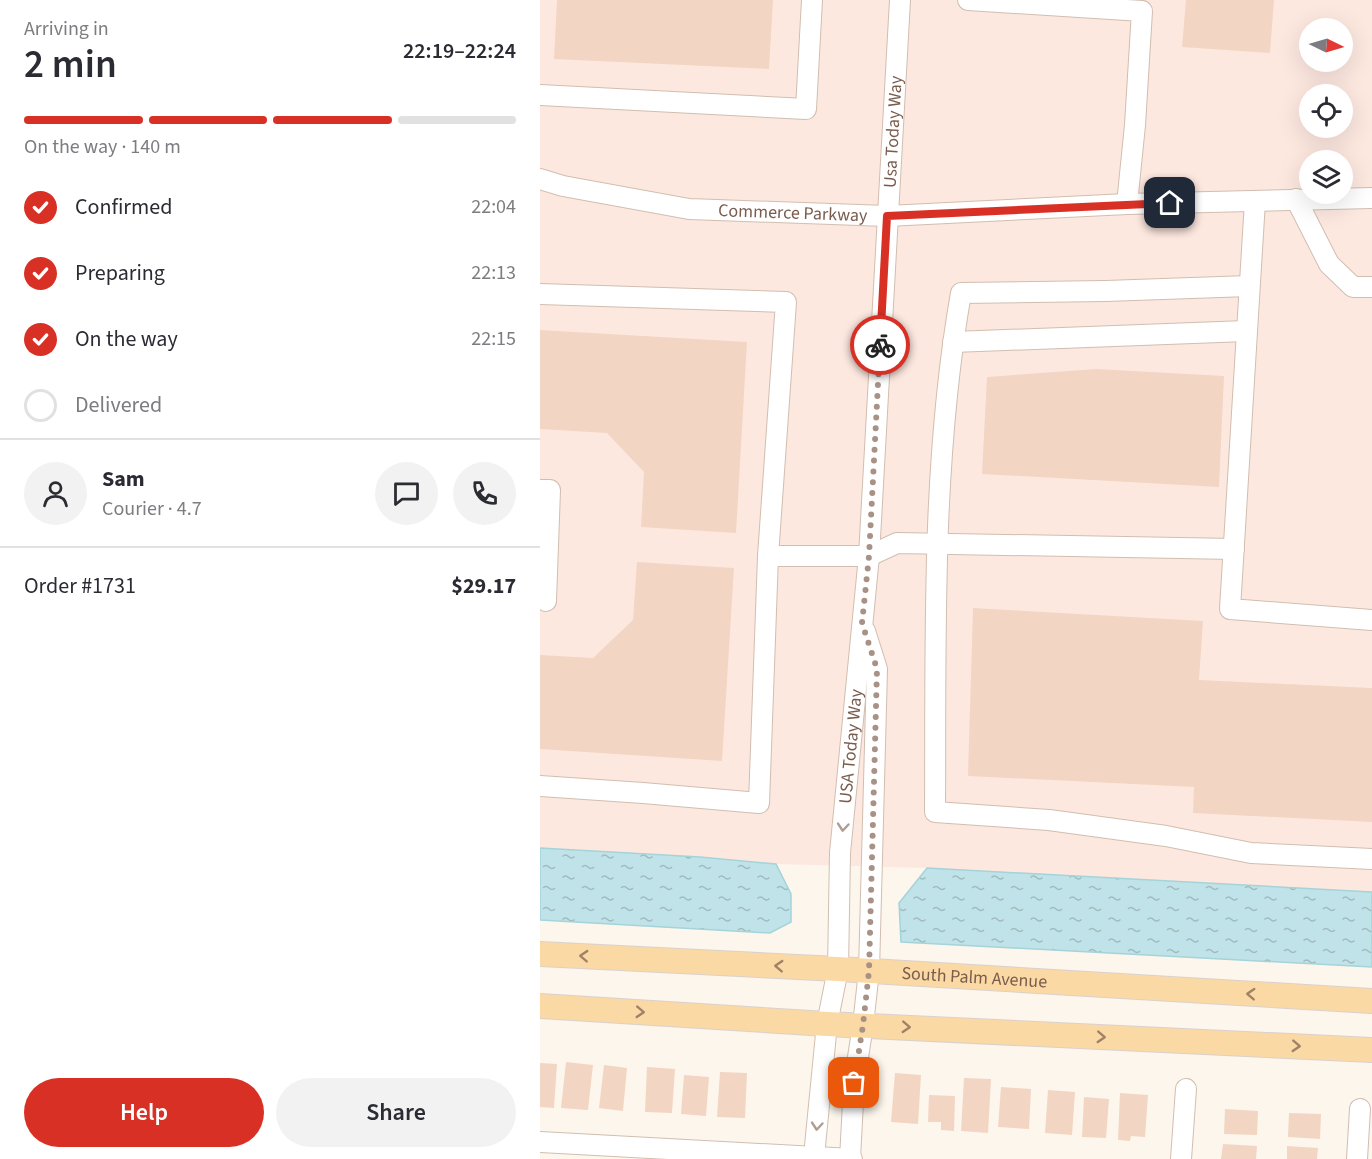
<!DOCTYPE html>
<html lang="en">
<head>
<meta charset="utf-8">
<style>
  :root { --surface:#fff; --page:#f2f2f3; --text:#2b2b33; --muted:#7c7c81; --line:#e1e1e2; --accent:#d93025 }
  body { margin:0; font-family:"Source Sans 3",sans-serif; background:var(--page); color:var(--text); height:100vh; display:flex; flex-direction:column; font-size:22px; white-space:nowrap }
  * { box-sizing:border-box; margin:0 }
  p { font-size:20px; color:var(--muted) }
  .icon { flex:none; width:33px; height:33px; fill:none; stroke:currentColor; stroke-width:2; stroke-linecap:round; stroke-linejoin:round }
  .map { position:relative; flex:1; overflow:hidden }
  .sheet { display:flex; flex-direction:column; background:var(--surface); width:540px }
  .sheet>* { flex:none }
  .needle { width:39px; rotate:95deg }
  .tools { position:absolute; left:759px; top:18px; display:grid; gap:12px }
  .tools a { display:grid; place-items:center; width:54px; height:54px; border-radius:50%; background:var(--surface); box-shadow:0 6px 24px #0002; font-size:30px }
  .pin { position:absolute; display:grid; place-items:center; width:51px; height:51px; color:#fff; margin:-26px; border-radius:12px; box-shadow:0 3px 9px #0006 }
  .courier { position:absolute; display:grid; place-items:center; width:60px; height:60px; margin:-30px; border:4px solid #d93025; border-radius:50%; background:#fff; color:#222; box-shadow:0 2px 8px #0007 }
  .overview em { font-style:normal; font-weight:600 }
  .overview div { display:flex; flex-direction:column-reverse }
  .overview { display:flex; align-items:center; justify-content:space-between; height:102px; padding:0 24px }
  h1 { font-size:39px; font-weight:600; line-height:45px }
  .bar { display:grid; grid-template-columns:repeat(4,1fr); gap:9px 6px; align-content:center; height:72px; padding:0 24px }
  .bar i { height:8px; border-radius:4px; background:var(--line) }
  .bar .current { background:var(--accent) }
  .bar p { grid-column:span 4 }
  .line { display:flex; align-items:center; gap:15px; padding:0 24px; border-top:2px solid var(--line) }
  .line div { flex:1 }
  .round { display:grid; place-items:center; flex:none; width:63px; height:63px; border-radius:32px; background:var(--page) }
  ol { padding:0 24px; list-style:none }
  li { display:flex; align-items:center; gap:18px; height:66px }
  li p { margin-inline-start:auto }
  li .icon { padding:6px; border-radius:50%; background:var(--accent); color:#fff; stroke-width:4 }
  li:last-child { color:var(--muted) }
  li i { width:33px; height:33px; border:3px solid var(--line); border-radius:50% }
  .primary-button { display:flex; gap:12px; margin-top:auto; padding:12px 24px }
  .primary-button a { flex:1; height:69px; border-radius:36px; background:var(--accent); color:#fff; font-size:24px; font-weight:600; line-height:69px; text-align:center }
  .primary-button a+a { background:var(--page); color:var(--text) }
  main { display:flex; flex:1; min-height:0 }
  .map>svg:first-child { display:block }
  .commercial { fill:#fde8e0; fill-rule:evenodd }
  .water { fill:url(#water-ripples); stroke:#a5d3da; stroke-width:1.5 }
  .building { fill:#f3d5c3 }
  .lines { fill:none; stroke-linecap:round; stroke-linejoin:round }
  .minor-casing { stroke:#d1beb0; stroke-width:22 }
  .major-casing { stroke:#dad1cd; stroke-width:26 }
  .minor { stroke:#fff; stroke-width:20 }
  .major { stroke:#fbd9a5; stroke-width:24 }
  .oneway { stroke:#af9d94 }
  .oneway2 { stroke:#a18267 }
  .done { stroke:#a89285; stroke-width:6; stroke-dasharray:0 10.8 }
  .route { stroke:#d93025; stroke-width:8 }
  .labels { text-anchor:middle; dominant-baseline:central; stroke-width:4.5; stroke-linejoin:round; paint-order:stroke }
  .street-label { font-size:18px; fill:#7a5c4d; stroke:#fffaf3 }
</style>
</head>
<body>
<main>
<section class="sheet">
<div class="overview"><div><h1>2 min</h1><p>Arriving in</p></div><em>22:19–22:24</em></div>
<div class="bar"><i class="current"></i><i class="current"></i><i class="current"></i><i></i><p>On the way · 140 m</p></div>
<ol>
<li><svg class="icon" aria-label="check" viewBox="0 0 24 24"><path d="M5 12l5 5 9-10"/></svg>Confirmed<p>22:04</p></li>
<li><svg class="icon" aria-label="check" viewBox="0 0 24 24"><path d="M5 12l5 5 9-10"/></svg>Preparing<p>22:13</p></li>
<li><svg class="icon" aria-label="check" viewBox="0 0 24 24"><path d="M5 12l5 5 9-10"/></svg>On the way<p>22:15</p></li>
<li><i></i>Delivered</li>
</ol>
<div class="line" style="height:108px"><a class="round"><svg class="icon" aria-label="person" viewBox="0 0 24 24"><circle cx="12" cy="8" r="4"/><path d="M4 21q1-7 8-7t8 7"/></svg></a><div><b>Sam</b><p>Courier · 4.7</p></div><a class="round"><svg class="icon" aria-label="chat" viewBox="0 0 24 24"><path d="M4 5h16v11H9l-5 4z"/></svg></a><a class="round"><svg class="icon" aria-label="phone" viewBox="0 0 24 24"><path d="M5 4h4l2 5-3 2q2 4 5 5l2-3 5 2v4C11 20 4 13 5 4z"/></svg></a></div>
<div class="line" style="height:78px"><div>Order #1731</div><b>$29.17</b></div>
<div class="primary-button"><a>Help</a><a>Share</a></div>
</section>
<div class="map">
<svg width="832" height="1159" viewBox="0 0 832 1159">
  <defs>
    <pattern id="water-ripples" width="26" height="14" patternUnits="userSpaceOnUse" patternTransform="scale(1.5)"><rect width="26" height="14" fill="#bfe3e8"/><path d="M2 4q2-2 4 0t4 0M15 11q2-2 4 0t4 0" fill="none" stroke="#a0bbbe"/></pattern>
  </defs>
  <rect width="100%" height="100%" fill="#fdf6ec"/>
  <path class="commercial" d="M0,0H832V892L387,868L236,864L160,857L0,848ZM770,28H802V62H770ZM770,94H802V128H770ZM770,160H802V194H770Z"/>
  <g class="water">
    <polygon points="0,848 160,857 236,864 251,894 251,922 230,933 0,920"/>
    <polygon points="387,868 832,892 832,967 361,942 359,903"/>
  </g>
  <g class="building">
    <polygon points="17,0 233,0 229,69 14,59"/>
    <polygon points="646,0 734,0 730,53 642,47"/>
    <polygon points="0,330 207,342 196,533 101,527 104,472 67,433 0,429"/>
    <polygon points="556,369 684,376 679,487 442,474 447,377"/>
    <polygon points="97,562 194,568 182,761 0,749 0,655 53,658 93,620"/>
    <polygon points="433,608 663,621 659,680 832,688 832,822 653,813 654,787 428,776"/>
    <polygon points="26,1062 53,1065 48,1110 21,1108"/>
    <polygon points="0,1063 17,1064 14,1108 0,1107"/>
    <polygon points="64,1065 87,1068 83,1111 59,1108"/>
    <polygon points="107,1067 135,1069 132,1113 105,1112"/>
    <polygon points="180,1072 207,1073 205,1118 177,1117"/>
    <polygon points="355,1073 381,1075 378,1124 351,1122"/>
    <polygon points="144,1075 169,1077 166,1116 141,1114"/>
    <polygon points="424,1078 451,1079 448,1133 421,1131"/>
    <polygon points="461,1087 491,1089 489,1129 458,1127"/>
    <polygon points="508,1090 535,1092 532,1135 505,1133"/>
    <polygon points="580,1093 608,1095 605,1137 591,1136 590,1141 578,1140"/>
    <polygon points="389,1095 415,1096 414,1131 401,1130 401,1122 388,1122"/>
    <polygon points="544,1097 569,1099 566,1138 542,1137"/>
    <polygon points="685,1109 718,1111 717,1135 684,1134"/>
    <polygon points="749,1113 781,1114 780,1139 748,1137"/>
    <polygon points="683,1144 717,1146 716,1159 681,1159"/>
    <polygon points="747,1146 778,1148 777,1159 747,1159"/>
  </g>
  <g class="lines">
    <g class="minor-casing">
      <g id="minor">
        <polyline points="428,0 602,11 595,125 587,204"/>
        <polyline points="0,95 266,109 272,0"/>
        <path id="s1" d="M0,179L23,186L149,209L347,216L587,204L832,198"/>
        <polyline points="756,199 789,264 813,287 832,287"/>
        <polyline points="715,201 690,609 832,620"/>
        <path d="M709,286L566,291L421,293C391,464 396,639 395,812L509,820L626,836L711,853L832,859"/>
        <polyline points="0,294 246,302 228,556"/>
        <polyline points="413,342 706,331"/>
        <polyline points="0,490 10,490 6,601"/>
        <polyline points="0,786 103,793 219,803 228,556 329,556 357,543 694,549"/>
        <polyline points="0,1142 312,1159"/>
        <path id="s2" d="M274,1156L287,1024L298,969L300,853L329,556L360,0"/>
        <polyline points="310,1159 314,1083 323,1025 329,971 337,669 325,631"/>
        <polyline points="641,1159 646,1089"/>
        <polyline points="817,1159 820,1109"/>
      </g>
    </g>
    <g class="major-casing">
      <g id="major">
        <path id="s3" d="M0,954L298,969L832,1001"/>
        <polyline points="0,1006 287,1024 832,1050"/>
      </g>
    </g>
    <use href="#minor" class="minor"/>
    <use href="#major" class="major"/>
  </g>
  <defs><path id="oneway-chevron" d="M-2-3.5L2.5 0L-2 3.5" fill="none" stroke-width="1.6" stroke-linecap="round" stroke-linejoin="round" transform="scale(1.5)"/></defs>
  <g class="oneway">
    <use href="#oneway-chevron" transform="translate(303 827) rotate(95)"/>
    <use href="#oneway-chevron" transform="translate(277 1126) rotate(95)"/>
  </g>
  <g class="oneway2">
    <use href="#oneway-chevron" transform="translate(44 956) rotate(-177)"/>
    <use href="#oneway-chevron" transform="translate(239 966) rotate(-177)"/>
    <use href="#oneway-chevron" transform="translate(711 994) rotate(-177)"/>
    <use href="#oneway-chevron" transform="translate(100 1012) rotate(3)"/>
    <use href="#oneway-chevron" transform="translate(366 1027) rotate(3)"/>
    <use href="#oneway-chevron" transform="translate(561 1037) rotate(3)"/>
    <use href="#oneway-chevron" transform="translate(756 1046) rotate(3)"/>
  </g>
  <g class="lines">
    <polyline class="done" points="314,1083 323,1025 329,971 337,669 322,623 329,556 340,345"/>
    <polyline class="route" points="340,345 347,216 630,203"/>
  </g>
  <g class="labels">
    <g class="street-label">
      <text stroke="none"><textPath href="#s2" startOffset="1028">Usa Today Way</textPath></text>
      <text stroke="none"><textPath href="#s1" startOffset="256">Commerce Parkway</textPath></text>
      <text stroke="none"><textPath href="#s2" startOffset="412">USA Today Way</textPath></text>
      <text stroke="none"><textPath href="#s3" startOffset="435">South Palm Avenue</textPath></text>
    </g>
  </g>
</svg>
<div class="tools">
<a><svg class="needle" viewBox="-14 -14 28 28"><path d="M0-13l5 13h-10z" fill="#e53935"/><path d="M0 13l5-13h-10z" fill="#7c7c81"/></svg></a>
<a><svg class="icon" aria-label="locate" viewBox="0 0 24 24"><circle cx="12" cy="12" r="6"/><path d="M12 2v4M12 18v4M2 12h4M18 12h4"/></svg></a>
<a><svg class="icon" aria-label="layers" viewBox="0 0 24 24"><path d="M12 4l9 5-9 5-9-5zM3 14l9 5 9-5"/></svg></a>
</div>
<div class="pin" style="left:314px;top:1083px;background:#ea580c"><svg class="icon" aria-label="bag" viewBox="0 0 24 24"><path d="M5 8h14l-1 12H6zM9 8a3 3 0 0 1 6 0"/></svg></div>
<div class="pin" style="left:630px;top:203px;background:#1f2937"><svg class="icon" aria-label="home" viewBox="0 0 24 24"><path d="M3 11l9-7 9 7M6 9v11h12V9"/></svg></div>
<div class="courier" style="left:340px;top:345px"><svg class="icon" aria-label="bike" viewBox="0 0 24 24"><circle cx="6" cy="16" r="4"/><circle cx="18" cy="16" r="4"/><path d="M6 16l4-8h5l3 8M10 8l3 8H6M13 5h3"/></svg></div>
</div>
</main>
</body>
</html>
